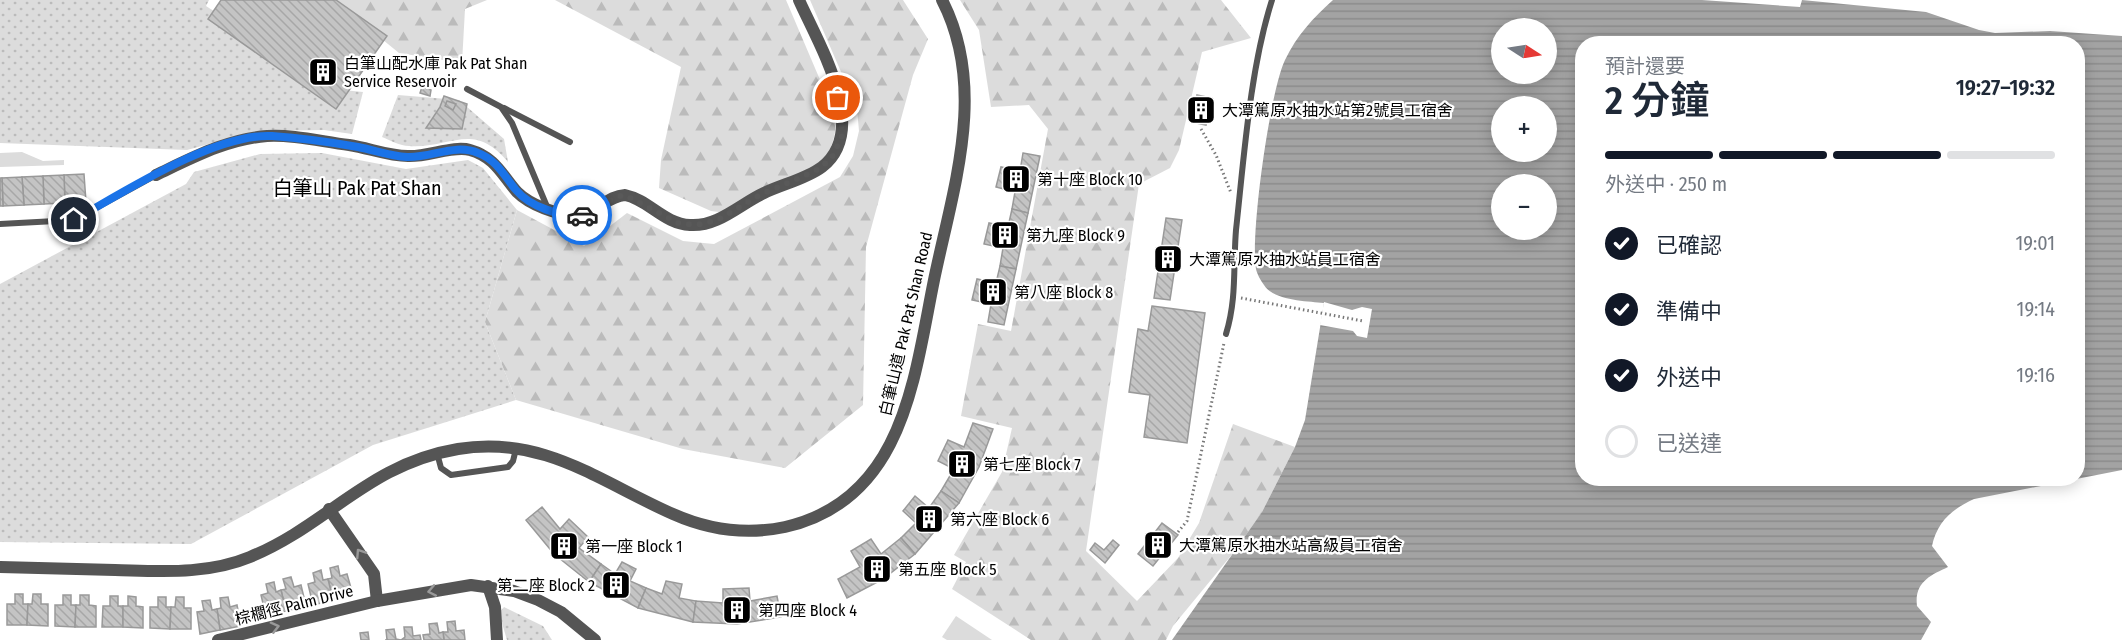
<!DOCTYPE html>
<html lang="zh-TW">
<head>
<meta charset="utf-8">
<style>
  :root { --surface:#fff; --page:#f2f2f3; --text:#1f2937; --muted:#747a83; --line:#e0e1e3; --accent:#111827 }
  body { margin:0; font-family:"Fira Sans Condensed","Noto Sans TC",sans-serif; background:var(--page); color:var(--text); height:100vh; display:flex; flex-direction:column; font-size:22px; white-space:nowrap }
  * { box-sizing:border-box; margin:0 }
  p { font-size:20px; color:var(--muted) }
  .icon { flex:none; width:33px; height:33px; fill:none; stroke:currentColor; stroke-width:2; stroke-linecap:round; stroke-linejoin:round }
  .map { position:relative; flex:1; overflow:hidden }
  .details { position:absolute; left:1575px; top:36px; width:510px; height:450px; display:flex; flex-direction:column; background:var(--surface); border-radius:24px; box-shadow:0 3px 15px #0003 }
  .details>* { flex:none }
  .needle { width:39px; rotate:102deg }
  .buttons { position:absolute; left:1491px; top:18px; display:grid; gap:12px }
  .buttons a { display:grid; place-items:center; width:66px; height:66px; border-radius:50%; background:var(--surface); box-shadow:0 3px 15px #0003; font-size:30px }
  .pin { position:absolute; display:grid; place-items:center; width:51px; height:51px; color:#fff; margin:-26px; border:3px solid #fff; border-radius:50%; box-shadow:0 2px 6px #0007 }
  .courier { position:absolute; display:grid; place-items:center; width:60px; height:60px; margin:-30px; border:4px solid #1a73e8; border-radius:50%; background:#fff; color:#222; box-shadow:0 2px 8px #0007 }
  .head em { font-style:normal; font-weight:600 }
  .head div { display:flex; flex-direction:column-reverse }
  .head { display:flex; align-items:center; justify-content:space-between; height:102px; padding:0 30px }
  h1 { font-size:39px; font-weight:600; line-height:45px }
  .bar { display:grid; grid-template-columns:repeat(4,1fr); gap:9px 6px; align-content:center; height:72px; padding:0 30px }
  .bar i { height:8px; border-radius:4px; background:var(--line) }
  .bar .on { background:var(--accent) }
  .bar p { grid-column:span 4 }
  ol { padding:0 30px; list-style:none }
  li { display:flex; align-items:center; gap:18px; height:66px }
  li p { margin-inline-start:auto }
  li .icon { padding:6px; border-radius:50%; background:var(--accent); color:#fff; stroke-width:4 }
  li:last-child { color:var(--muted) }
  li i { width:33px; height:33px; border:3px solid var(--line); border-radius:50% }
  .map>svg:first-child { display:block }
  .grass { fill:url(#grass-dots) }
  .forest { fill:url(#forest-firs) }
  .green { fill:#dcdcdc }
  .water { fill:url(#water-rules); fill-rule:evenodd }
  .pier { fill:#fff }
  .building { fill:url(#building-back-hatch); stroke:#999; stroke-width:1.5 }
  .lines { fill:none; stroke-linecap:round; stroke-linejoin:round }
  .path { stroke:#777; stroke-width:3; stroke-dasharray:1.5 3; stroke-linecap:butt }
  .service { stroke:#555; stroke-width:6 }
  .minor { stroke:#555; stroke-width:12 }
  .tertiary { stroke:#555; stroke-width:12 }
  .oneway { stroke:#999 }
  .done { stroke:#595959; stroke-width:6; stroke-dasharray:0 10.8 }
  .route { stroke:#1a73e8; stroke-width:8 }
  .labels { text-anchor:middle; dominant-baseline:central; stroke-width:4.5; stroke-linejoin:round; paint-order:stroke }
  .poi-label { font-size:16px; fill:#000; stroke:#fff; text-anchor:start }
  .street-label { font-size:16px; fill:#000; stroke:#fff }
  .quarter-label { font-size:20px; fill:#000; stroke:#fff }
</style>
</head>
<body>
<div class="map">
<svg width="2122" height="640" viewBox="0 0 2122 640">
  <defs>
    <pattern id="grass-dots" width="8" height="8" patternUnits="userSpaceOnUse" patternTransform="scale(1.5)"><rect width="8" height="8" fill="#dcdcdc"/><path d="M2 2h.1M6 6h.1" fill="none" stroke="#bbb" stroke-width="1.8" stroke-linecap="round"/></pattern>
    <pattern id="forest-firs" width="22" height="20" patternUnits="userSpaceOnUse" patternTransform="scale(1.5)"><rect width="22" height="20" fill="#dcdcdc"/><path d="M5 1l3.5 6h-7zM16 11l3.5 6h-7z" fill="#bbb"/></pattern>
    <pattern id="water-rules" width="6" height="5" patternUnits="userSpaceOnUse" patternTransform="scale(1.5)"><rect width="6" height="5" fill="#a3a3a3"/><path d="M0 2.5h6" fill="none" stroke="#8b8b8b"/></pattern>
    <pattern id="building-back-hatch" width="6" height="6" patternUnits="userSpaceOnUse" patternTransform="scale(1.5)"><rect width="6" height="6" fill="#c4c4c4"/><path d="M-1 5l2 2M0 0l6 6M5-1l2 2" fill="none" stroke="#a7a7a7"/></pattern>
  </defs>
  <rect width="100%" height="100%" fill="#fff"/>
  <g class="grass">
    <polygon points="0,0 209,0 206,6 333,89 363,92 352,134 324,130 257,131 187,150 0,143"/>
    <path d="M398,95L459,100L504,139L508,162C473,120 451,149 409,146C400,146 390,140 382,137Z"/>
    <polygon points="322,153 406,169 468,160 483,168 517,210 485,322 516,400 373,445 191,544 0,542 0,284 186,184 194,172 260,154"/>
    <polygon points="504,607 543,626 552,640 507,640 499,613"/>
  </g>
  <g class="forest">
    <polygon points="334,0 487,0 465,9 462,63 399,53"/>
    <path d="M555,0H786L835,115C837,133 833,145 824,161L727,213L711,211L659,188L661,160L681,67Z"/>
    <polygon points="810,0 903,0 928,39 913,75 866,247 863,405 785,468 683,449 516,400 485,322 517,210 584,246 627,213 683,241 714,244 840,177 853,156 859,131 857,109"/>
    <polygon points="960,0 1221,0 1251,38 1202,52 1179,150 1170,168 1139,184 1086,551 1137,601 1178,558 1199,523 1233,424 1295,447 1262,512 1234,552 1173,626 1166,640 1031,640 952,589 966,562 954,555 1002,472 1012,428 961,416 978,324 1011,331 1048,129 1029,105 991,107 979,30"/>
  </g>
  <g class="green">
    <polygon points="22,152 43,161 64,160 64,165 0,167 0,153"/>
    <polygon points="956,616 992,640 947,640 942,637"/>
  </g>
  <path class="water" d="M1333,0H1702L1800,7L1802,0L1926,12L1979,30L1995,33L2050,31L2122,36V470L1974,499C1952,509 1937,522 1932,546L1948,567C1931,575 1914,582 1917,606L1931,622L1921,640H1172L1262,512L1295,447L1305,420L1324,303C1307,301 1274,301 1264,285C1261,281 1257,274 1256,269C1250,235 1270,91 1285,60C1297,35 1313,18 1333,0ZM1502,28H1546V74H1502ZM1582,44H2078V478H1582ZM1502,106H1546V152H1502ZM1502,184H1546V230H1502Z"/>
  <polygon class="pier" points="1324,302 1352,310 1362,307 1372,309 1367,338 1357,336 1353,331 1320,325"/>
  <g class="building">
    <polygon points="221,0 336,0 387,36 336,109 208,19"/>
    <polygon points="422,87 431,90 430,96 420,93"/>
    <polygon points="1197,95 1212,98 1206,125 1191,122"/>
    <polygon points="444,96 467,104 462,129 426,128 440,107"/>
    <polygon points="447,101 456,104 453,110 445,106"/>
    <polygon points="1023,153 1040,156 1028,213 1012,209 1015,192 996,187 1001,167 1020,171"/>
    <polygon points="84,174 86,202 65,203 64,175"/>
    <polygon points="64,175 65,203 44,204 43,176"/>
    <polygon points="43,176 44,204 24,205 22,177"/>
    <polygon points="22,177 24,205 3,206 2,178"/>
    <polygon points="0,178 2,178 3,206 0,206"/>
    <polygon points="1012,209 1028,213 1016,269 1000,266 1003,248 984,244 989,223 1008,227"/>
    <polygon points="1166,218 1182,220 1170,300 1154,298"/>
    <polygon points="1000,266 1016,269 1004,325 988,322 991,304 972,300 977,279 996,283"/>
    <polygon points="1152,306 1205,313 1187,443 1144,437 1150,395 1129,392 1138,329 1148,331"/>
    <polygon points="973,423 993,429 979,467 959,503 941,491 954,469 938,461 948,440 964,447"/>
    <polygon points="941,491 959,503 915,554 901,538 916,523 903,511 915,496 929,508"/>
    <polygon points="542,507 560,529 569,519 588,537 579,548 601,564 589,582 554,554 526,520"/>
    <polygon points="1162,523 1178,535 1153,566 1138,554"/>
    <polygon points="901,538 915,554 883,579 847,598 838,579 860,567 851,551 871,539 881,554"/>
    <polygon points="1113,540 1119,545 1105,563 1090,550 1095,543 1104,550"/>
    <polygon points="622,562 636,569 630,581 646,588 638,608 589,582 601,564 615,574"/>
    <polygon points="338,566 340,576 347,574 353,595 333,600 328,579 332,578 330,568"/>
    <polygon points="321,570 323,580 328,579 333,600 313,605 308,584 315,582 313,573"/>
    <polygon points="291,577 294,587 301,585 306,606 286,611 281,590 286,589 283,579"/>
    <polygon points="666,581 682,584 679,598 696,601 693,622 638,608 646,588 662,594"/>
    <polygon points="274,582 276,592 281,590 286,611 266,616 261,595 268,593 266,584"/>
    <polygon points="749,588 750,601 777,596 781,617 737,624 693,622 696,601 723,603 723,589"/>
    <polygon points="15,594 23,594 23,604 28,604 27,625 7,625 7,604 15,604"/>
    <polygon points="33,594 41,594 41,604 48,604 48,626 27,625 28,604 32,604"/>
    <polygon points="63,595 71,595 71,605 76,605 75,627 55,626 55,605 63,605"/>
    <polygon points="80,595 89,595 89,605 96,606 96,627 75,627 76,605 80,605"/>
    <polygon points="110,596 118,596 118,606 123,606 123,627 102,627 103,606 110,606"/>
    <polygon points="128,596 136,597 136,606 143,607 143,628 123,627 123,606 128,606"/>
    <polygon points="158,597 166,597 166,607 171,607 170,629 150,628 150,607 158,607"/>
    <polygon points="176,597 184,597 184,608 191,608 191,629 170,629 171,607 175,607"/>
    <polygon points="228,597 230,607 237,605 241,626 220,630 217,609 221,608 220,598"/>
    <polygon points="210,600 212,610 217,609 220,630 200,634 197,612 204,611 202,601"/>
    <polygon points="455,621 456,631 464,630 465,640 444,640 443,632 448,632 447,622"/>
    <polygon points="437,623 439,633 443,632 444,640 424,640 423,635 430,634 429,624"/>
    <polygon points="404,627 412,627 413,636 420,635 421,640 401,640 405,637"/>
    <polygon points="394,629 396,639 401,640 385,640 387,640 386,630"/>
    <polygon points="368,632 369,640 361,640 360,633"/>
  </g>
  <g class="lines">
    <g class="path">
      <polyline points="1201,129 1216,155 1231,193"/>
      <polyline points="1241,298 1363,321"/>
      <polyline points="1178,532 1187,521 1224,343"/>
    </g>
    <g class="service">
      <polyline points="467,89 501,107 512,123 548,209"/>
      <polyline points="504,108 570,142"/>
      <polyline points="0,224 74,220 156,175"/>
      <path d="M1226,334C1237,298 1233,267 1236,230C1244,157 1250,69 1272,0"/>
      <polyline points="437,453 441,468 451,475 508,467 513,461 516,449"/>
    </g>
    <g class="minor">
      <path d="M156,175C192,158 227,139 267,136C293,134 323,142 349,145C369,148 388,156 408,156C428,157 454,145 470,150C495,157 502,175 517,192C530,205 557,215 575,215C596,215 606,196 625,195C649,200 664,224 690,225C718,227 740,204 764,193C783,184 806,179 822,167C871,129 818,43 799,0"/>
      <polyline points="329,509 374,574 377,601"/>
      <polyline points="488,586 495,607 497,640"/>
      <polyline points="218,640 377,601 471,585 514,591 538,600 561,612 595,640"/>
    </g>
    <path class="tertiary" d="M0,567C38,568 77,569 115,570C160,571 207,575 250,557C328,525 368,464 458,449C544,435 600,482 673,514C709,530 747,535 785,527C904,500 914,378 934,280C953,188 988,89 942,0"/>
  </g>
  <defs><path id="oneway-chevron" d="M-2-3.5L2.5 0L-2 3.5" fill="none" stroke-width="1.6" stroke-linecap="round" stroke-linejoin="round" transform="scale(1.5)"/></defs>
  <g class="oneway">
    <use href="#oneway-chevron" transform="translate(360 553) rotate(-123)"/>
    <use href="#oneway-chevron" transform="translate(432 591) rotate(169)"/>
    <use href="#oneway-chevron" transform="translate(275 627) rotate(-14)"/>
  </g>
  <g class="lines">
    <path class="done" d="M582,215C599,212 608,197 625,195L678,223L697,225L718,220L760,195L815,171L831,159L843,134L838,98"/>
    <path class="route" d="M74,220C124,192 215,133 272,136C301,138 330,142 358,147C374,150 390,156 407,157C432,158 455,143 478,153C497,160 504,176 516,190C530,207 561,217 582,215"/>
  </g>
  <defs>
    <g id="building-square" transform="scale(1.5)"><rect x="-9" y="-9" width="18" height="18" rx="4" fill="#000" stroke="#fff"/><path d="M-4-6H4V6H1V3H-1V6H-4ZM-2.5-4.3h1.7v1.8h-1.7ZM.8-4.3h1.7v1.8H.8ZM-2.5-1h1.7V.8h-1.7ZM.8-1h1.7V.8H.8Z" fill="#fff"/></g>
  </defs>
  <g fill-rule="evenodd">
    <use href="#building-square" x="323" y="72"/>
    <use href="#building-square" x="1201" y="110"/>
    <use href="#building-square" x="1016" y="179"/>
    <use href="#building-square" x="1005" y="235"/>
    <use href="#building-square" x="1168" y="259"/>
    <use href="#building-square" x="993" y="292"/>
    <use href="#building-square" x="962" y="464"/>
    <use href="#building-square" x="929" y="519"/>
    <use href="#building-square" x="1158" y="545"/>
    <use href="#building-square" x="564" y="546"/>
    <use href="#building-square" x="877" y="569"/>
    <use href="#building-square" x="616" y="585"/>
    <use href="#building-square" x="737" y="610"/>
  </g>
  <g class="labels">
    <g class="poi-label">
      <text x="344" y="63">白筆山配水庫 Pak Pat Shan<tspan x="344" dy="18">Service Reservoir</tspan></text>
      <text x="1222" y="110">大潭篤原水抽水站第2號員工宿舍</text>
      <text x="1037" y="179">第十座 Block 10</text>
      <text x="1026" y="235">第九座 Block 9</text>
      <text x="1189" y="259">大潭篤原水抽水站員工宿舍</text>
      <text x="1014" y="292">第八座 Block 8</text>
      <text x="983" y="464">第七座 Block 7</text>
      <text x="950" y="519">第六座 Block 6</text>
      <text x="1179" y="545">大潭篤原水抽水站高級員工宿舍</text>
      <text x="585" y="546">第一座 Block 1</text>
      <text x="898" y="569">第五座 Block 5</text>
      <text x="595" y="585" text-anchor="end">第二座 Block 2</text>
      <text x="758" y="610">第四座 Block 4</text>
    </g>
    <g class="street-label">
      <text transform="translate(906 324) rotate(-77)">白筆山道 Pak Pat Shan Road</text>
      <text transform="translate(294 605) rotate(-14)">棕櫚徑 Palm Drive</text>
    </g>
    <g class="quarter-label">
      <text x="357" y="188">白筆山 Pak Pat Shan</text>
    </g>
  </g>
</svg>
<div class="buttons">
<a><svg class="needle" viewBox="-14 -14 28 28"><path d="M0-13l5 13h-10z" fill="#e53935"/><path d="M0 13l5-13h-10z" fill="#747a83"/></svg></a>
<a>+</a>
<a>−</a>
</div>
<div class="pin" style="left:838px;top:98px;background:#ea580c"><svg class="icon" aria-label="bag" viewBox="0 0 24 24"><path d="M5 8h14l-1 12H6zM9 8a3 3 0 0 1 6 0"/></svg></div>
<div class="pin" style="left:74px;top:220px;background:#1f2937"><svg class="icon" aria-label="home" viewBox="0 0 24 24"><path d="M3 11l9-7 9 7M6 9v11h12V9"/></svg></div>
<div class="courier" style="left:582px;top:215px"><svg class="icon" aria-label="car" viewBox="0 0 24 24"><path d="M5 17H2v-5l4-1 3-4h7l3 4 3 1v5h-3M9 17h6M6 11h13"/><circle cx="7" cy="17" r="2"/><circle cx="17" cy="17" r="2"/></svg></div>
<section class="details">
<div class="head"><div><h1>2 分鐘</h1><p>預計還要</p></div><em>19:27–19:32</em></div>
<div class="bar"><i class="on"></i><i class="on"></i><i class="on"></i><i></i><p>外送中 · 250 m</p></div>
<ol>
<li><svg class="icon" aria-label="check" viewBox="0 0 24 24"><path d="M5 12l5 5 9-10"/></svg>已確認<p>19:01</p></li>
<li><svg class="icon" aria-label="check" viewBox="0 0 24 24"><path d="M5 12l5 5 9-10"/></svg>準備中<p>19:14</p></li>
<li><svg class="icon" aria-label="check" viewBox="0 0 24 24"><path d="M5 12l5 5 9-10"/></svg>外送中<p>19:16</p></li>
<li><i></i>已送達</li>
</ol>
</section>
</div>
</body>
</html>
